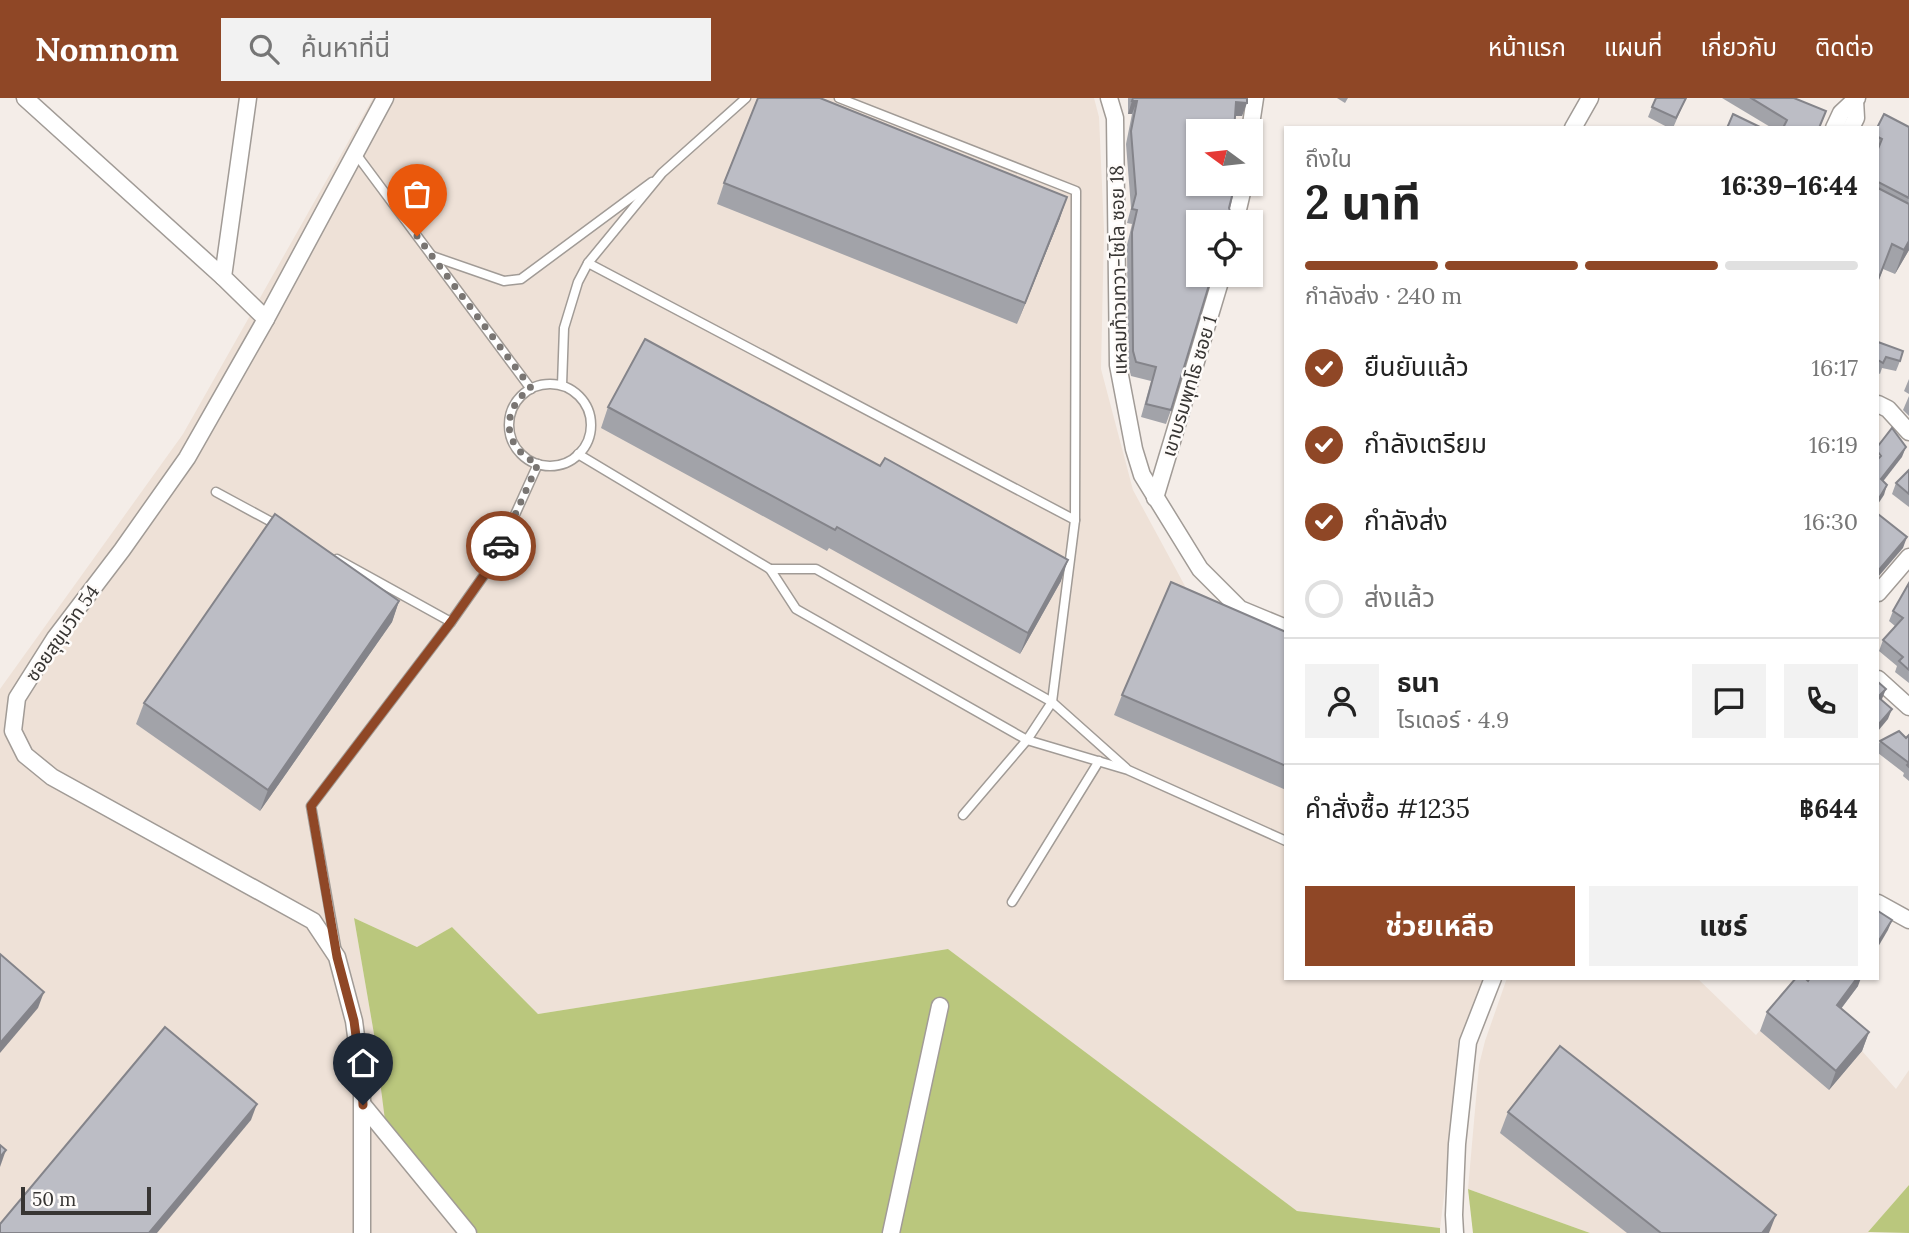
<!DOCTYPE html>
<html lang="th">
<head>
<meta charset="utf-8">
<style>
  :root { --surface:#fff; --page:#f2f2f2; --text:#222; --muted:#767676; --line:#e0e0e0; --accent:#8f4726 }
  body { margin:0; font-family:Lora,"Noto Sans Thai",serif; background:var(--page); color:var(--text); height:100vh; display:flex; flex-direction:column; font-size:26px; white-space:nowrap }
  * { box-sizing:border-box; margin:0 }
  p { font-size:23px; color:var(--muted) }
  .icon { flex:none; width:38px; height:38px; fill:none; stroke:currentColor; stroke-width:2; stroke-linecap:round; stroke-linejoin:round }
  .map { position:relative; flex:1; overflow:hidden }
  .drawer { position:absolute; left:1284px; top:28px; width:595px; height:854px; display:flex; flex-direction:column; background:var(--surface); border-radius:0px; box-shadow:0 2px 5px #0004 }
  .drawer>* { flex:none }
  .needle { width:46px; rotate:285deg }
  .controls { position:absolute; left:1186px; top:21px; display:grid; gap:14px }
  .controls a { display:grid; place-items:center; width:77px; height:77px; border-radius:0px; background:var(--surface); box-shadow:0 2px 5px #0004; font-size:35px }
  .scale { position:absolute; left:21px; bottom:18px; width:130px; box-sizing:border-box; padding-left:7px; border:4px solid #373533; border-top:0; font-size:19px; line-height:24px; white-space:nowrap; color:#373533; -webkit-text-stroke:5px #fefbf9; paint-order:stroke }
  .pin { position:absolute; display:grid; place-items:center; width:60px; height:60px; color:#fff; margin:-72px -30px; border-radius:50% 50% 50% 0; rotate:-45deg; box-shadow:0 0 7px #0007 }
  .pin .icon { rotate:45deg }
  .courier { position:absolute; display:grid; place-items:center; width:70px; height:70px; margin:-35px; border:5px solid #8f4726; border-radius:50%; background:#fff; color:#222; box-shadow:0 2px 9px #0007 }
  .head em { font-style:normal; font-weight:700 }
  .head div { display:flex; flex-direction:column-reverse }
  .head { display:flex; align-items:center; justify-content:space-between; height:119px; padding:0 21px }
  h1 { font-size:46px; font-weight:700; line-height:52px }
  .bar { display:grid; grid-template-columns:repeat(4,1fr); gap:10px 7px; align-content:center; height:84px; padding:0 21px }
  .bar i { height:9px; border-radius:5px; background:var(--line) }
  .bar .on { background:var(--accent) }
  .bar p { grid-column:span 4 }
  .line { display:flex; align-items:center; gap:18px; padding:0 21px; border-top:2px solid var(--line) }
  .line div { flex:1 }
  .round { display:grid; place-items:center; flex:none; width:74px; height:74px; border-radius:0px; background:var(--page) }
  ol { padding:0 21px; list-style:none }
  li { display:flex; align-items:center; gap:21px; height:77px }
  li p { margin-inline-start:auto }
  li .icon { padding:7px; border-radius:50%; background:var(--accent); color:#fff; stroke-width:4 }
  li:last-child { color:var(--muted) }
  li i { width:38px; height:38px; border:4px solid var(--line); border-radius:50% }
  .action { display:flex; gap:14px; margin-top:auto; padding:14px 21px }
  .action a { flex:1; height:80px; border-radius:0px; background:var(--accent); color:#fff; font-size:28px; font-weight:700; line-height:80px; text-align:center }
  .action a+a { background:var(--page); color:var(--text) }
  header { display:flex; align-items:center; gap:42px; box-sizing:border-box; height:98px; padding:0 35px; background:var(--accent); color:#fff }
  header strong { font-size:33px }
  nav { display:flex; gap:38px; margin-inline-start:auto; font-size:24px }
  .search { width:490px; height:63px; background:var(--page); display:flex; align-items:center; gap:18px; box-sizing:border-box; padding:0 24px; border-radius:0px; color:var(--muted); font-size:26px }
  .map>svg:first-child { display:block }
  .built { fill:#eee1d7 }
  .forest { fill:#bac77d }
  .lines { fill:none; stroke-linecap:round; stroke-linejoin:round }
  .lane-casing { stroke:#a19b96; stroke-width:11 }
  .street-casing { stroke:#a19b96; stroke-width:19 }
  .lane { stroke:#fff; stroke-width:8 }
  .street { stroke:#fff; stroke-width:16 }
  .wall { fill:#a2a3a9 }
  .shaded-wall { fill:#84848a }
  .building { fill:#bcbdc5; stroke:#84848a; stroke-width:2 }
  .done { stroke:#797572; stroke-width:7; stroke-dasharray:0 12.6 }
  .route { stroke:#8f4726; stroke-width:9 }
  .labels { text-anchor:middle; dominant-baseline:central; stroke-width:5; stroke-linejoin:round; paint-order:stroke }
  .street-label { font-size:19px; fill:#373533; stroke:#fefbf9 }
</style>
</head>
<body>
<header>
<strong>Nomnom</strong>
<div class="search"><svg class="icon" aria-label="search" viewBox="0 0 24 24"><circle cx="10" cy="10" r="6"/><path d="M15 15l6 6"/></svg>ค้นหาที่นี่</div>
<nav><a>หน้าแรก</a><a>แผนที่</a><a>เกี่ยวกับ</a><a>ติดต่อ</a></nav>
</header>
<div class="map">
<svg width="1909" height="1135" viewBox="0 0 1909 1135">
  <rect width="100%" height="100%" fill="#f4ede8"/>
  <g class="built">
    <polygon points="373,0 1094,0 1099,19 1104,133 1101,271 1133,392 1192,501 1286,543 1286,880 1485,880 1458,944 1450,1051 1440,1130 1297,1113 948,851 538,916 452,829 417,849 354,820 374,936 462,1119 477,1135 0,1135 0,591 183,336"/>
    <polygon points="1507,880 1697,880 1756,937 1793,894 1862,953 1896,991 1909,972 1909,1087 1868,1134 1870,1135 1590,1135 1468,1091 1479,967 1485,943"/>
  </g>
  <g class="forest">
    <polygon points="354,820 417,849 452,829 538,916 948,851 1297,1113 1440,1130 1440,1135 477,1135 386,1030 374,936"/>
    <polygon points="1909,1087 1909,1135 1868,1134"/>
    <polygon points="1468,1091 1590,1135 1473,1135"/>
  </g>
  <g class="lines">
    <g class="lane-casing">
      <g id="lane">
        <polyline points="839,0 1076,93 1075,422"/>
        <polyline points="356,56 531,291"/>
        <polyline points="432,158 504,183 521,181 652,84"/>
        <polyline points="588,165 1075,422 1052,604 1027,642 963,717"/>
        <circle cx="550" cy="327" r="41"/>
        <polyline points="562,287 564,230 578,184 588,165 662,75 746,0"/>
        <polyline points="578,356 770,471 796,511 1027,642 1128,672 1286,743"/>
        <polyline points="216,394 277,427"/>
        <polyline points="337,461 451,524"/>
        <polyline points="770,471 816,471 1052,604 1126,670"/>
        <polyline points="1012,804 1099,663"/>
        <polyline points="336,849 311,708 451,524 494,463 538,366"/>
      </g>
    </g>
    <g class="street-casing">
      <g id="street">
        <polyline points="25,0 223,179"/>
        <polyline points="248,0 223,179 266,221"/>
        <polyline points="1109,0 1115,20 1118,267 1134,351 1142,377 1200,471 1240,511 1286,530"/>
        <polyline points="1573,30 1590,0"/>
        <polyline points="1834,30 1841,15 1857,0"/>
        <polyline points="1851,30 1856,20 1855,2"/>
        <polyline points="1250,33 1255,0"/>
        <polyline points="1235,124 1244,86"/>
        <polyline points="1878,306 1888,311 1909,334"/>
        <polyline points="1155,400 1222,177"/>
        <polyline points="1878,495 1909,459"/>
        <polyline points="1878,581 1909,609"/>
        <polyline points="1878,805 1909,822"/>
        <polyline points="363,1007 468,1135"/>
        <polyline points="362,1135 362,983 354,923 337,859 313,823 52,679 25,657 13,633 17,600 55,540 122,452 187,360 266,221 385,0"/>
        <polyline points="891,1135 940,908"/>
        <polyline points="1455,1135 1454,1117 1457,1046 1468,944 1493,880"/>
      </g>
    </g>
    <use href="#lane" class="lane"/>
    <use href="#street" class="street"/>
  </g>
  <g class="wall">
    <polygon points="1128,0 1247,0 1242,18 1235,18 1199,124 1171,312 1166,326 1141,319 1151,283 1131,278 1128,266 1127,147 1132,126 1127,125 1131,110 1126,46 1132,16 1128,16"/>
    <polygon points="1337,0 1348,0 1345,5"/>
    <polygon points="1686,0 1673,30 1669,30 1648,19 1652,9"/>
    <polygon points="1722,0 1794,0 1820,30 1772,30"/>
    <polygon points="1909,29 1909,152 1895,176 1883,171 1878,184 1878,51 1880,47 1878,45 1877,30"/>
    <polygon points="724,85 1060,120 1017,226 717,106"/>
    <polygon points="1878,244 1900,263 1896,273 1882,270 1880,276 1878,275"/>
    <polygon points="1909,281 1909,296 1904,293"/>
    <polygon points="1909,298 1909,318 1903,312"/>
    <polygon points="608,309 1061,483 1020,556 829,450 827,453 601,330"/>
    <polygon points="1909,372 1909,409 1892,396 1896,385"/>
    <polygon points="1909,485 1909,585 1895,574 1897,568 1879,553 1883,542 1895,528 1889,523 1893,513"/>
    <polygon points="399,503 392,524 260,713 136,626 144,605"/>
    <polygon points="1286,534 1286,692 1114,617 1122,597"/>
    <polygon points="1909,637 1909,683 1903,678 1904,675 1878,655 1878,648 1880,643 1906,640"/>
    <polygon points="1808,883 1858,888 1841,911 1869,934 1862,953 1829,992 1760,933 1767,914"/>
    <polygon points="1508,1014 1769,1135 1627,1135 1500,1035"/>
  </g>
  <g class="shaded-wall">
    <polygon points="1132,3 1137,3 1132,16 1128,16"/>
    <polygon points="1236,4 1247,5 1242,18 1231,18"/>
    <polygon points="1067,99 1060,120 1017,226 1025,205"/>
    <polygon points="1909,143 1909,152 1895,176 1904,152"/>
    <polygon points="1906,349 1902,359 1878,390 1881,381"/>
    <polygon points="1887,387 1884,397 1878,406 1878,402"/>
    <polygon points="1907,439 1903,450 1878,479 1878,473"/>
    <polygon points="1068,462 1061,483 1020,556 1028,535"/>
    <polygon points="399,503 392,524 260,713 268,692"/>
    <polygon points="1886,591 1882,601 1878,606 1878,599"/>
    <polygon points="1892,611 1888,621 1878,633 1878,627"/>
    <polygon points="1892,822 1888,832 1878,849 1878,844"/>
    <polygon points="1857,880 1861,880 1858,888 1830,925 1837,907"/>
    <polygon points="44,894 38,910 0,955 0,945"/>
    <polygon points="1869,934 1862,953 1829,992 1836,973"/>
    <polygon points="257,1006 251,1022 157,1135 149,1135"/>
    <polygon points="6,1052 0,1069 0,1059"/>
    <polygon points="1776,1117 1769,1135 1762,1135"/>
  </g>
  <g class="building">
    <polygon points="758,0 820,0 1067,99 1025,205 724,85"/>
    <polygon points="1133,0 1247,0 1247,5 1236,4 1234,33 1199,33 1199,86 1235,86 1229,110 1231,116 1229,124 1199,124 1199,177 1212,177 1171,312 1146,306 1156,269 1136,264 1133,253 1132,134 1137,112 1132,111 1136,96 1131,33 1137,3 1132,3"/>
    <polygon points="1656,0 1686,0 1676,20 1652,9"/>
    <polygon points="1751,0 1794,0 1826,13 1819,30 1783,30 1787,22"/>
    <polygon points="1733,16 1762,30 1727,30"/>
    <polygon points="1884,16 1909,29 1909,100 1878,84 1878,51 1882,41 1878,39 1877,30"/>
    <polygon points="1878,90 1909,106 1909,143 1904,152 1892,146 1878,182"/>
    <polygon points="645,241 880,368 885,360 1068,462 1028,535 837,429 835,432 608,309"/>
    <polygon points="1878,244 1903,253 1900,263 1886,259 1883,265 1878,262"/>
    <polygon points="1892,330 1906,349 1881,381 1887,387 1878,402 1878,361 1881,358 1878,354 1878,348"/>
    <polygon points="1909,372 1909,396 1896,385"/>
    <polygon points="275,416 399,503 268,692 144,605"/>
    <polygon points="1878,416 1907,439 1878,473"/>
    <polygon points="1171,484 1286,534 1286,668 1122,597"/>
    <polygon points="1909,485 1909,572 1899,563 1903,559 1883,542 1903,520 1893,513"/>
    <polygon points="1878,584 1886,591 1878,599 1892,611 1878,627"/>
    <polygon points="1899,633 1906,640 1909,637 1909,669 1907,667 1909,665 1880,643"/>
    <polygon points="1878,813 1892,822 1878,844"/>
    <polygon points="0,856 44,894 0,945"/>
    <polygon points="1796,880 1805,880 1808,883 1810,880 1857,880 1837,907 1869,934 1836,973 1767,914"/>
    <polygon points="165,929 257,1006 149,1135 0,1135 0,1126"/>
    <polygon points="1560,948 1776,1117 1762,1135 1661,1135 1508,1014"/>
    <polygon points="0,1047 6,1052 0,1059"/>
  </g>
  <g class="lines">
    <path class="done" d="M417,138L531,290C499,313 503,350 538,366L501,448"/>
    <polyline class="route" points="363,1007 362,983 354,923 337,859 311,708 451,524 494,463 501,448"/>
  </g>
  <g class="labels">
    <g class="street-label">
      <text transform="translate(1118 172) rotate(-91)">แหลมท้าวเทวา-ไซโล ซอย 18</text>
      <text transform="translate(1189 288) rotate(-73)">เขาบรมพุทโธ ซอย 1</text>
      <text transform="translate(62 535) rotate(-55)">ซอยสุขุมวิท 54</text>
    </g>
  </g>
</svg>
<div class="controls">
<a><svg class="needle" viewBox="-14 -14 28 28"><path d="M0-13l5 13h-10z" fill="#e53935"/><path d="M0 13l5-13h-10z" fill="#767676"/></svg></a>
<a><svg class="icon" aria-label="locate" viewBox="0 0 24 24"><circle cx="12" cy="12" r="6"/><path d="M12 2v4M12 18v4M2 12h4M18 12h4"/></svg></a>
</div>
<div class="scale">50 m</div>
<div class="pin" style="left:417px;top:138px;background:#ea580c"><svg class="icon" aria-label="bag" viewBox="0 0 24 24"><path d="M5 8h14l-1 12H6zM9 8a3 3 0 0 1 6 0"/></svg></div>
<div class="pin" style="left:363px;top:1007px;background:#1f2937"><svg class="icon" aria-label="home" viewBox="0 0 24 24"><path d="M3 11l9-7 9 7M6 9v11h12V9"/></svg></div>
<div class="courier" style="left:501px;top:448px"><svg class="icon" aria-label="car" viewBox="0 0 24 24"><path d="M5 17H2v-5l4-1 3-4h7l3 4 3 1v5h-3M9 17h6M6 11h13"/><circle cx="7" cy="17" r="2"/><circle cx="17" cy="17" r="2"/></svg></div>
<section class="drawer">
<div class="head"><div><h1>2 นาที</h1><p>ถึงใน</p></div><em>16:39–16:44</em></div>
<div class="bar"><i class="on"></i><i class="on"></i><i class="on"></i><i></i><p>กำลังส่ง · 240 m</p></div>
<ol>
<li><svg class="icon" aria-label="check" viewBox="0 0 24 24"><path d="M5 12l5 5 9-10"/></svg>ยืนยันแล้ว<p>16:17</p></li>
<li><svg class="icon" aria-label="check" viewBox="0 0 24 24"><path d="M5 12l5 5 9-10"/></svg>กำลังเตรียม<p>16:19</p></li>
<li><svg class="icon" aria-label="check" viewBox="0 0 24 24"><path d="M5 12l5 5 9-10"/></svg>กำลังส่ง<p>16:30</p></li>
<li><i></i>ส่งแล้ว</li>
</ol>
<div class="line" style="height:126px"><a class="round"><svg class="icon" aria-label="person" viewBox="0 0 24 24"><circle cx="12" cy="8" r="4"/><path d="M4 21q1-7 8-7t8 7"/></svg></a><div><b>ธนา</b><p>ไรเดอร์ · 4.9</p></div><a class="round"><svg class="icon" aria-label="chat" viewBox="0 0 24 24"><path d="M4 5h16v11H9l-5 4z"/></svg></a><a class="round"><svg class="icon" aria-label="phone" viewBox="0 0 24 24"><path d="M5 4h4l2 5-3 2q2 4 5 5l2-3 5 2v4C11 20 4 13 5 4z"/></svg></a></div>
<div class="line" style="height:91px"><div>คำสั่งซื้อ #1235</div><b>฿644</b></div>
<div class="action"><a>ช่วยเหลือ</a><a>แชร์</a></div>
</section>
</div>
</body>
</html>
